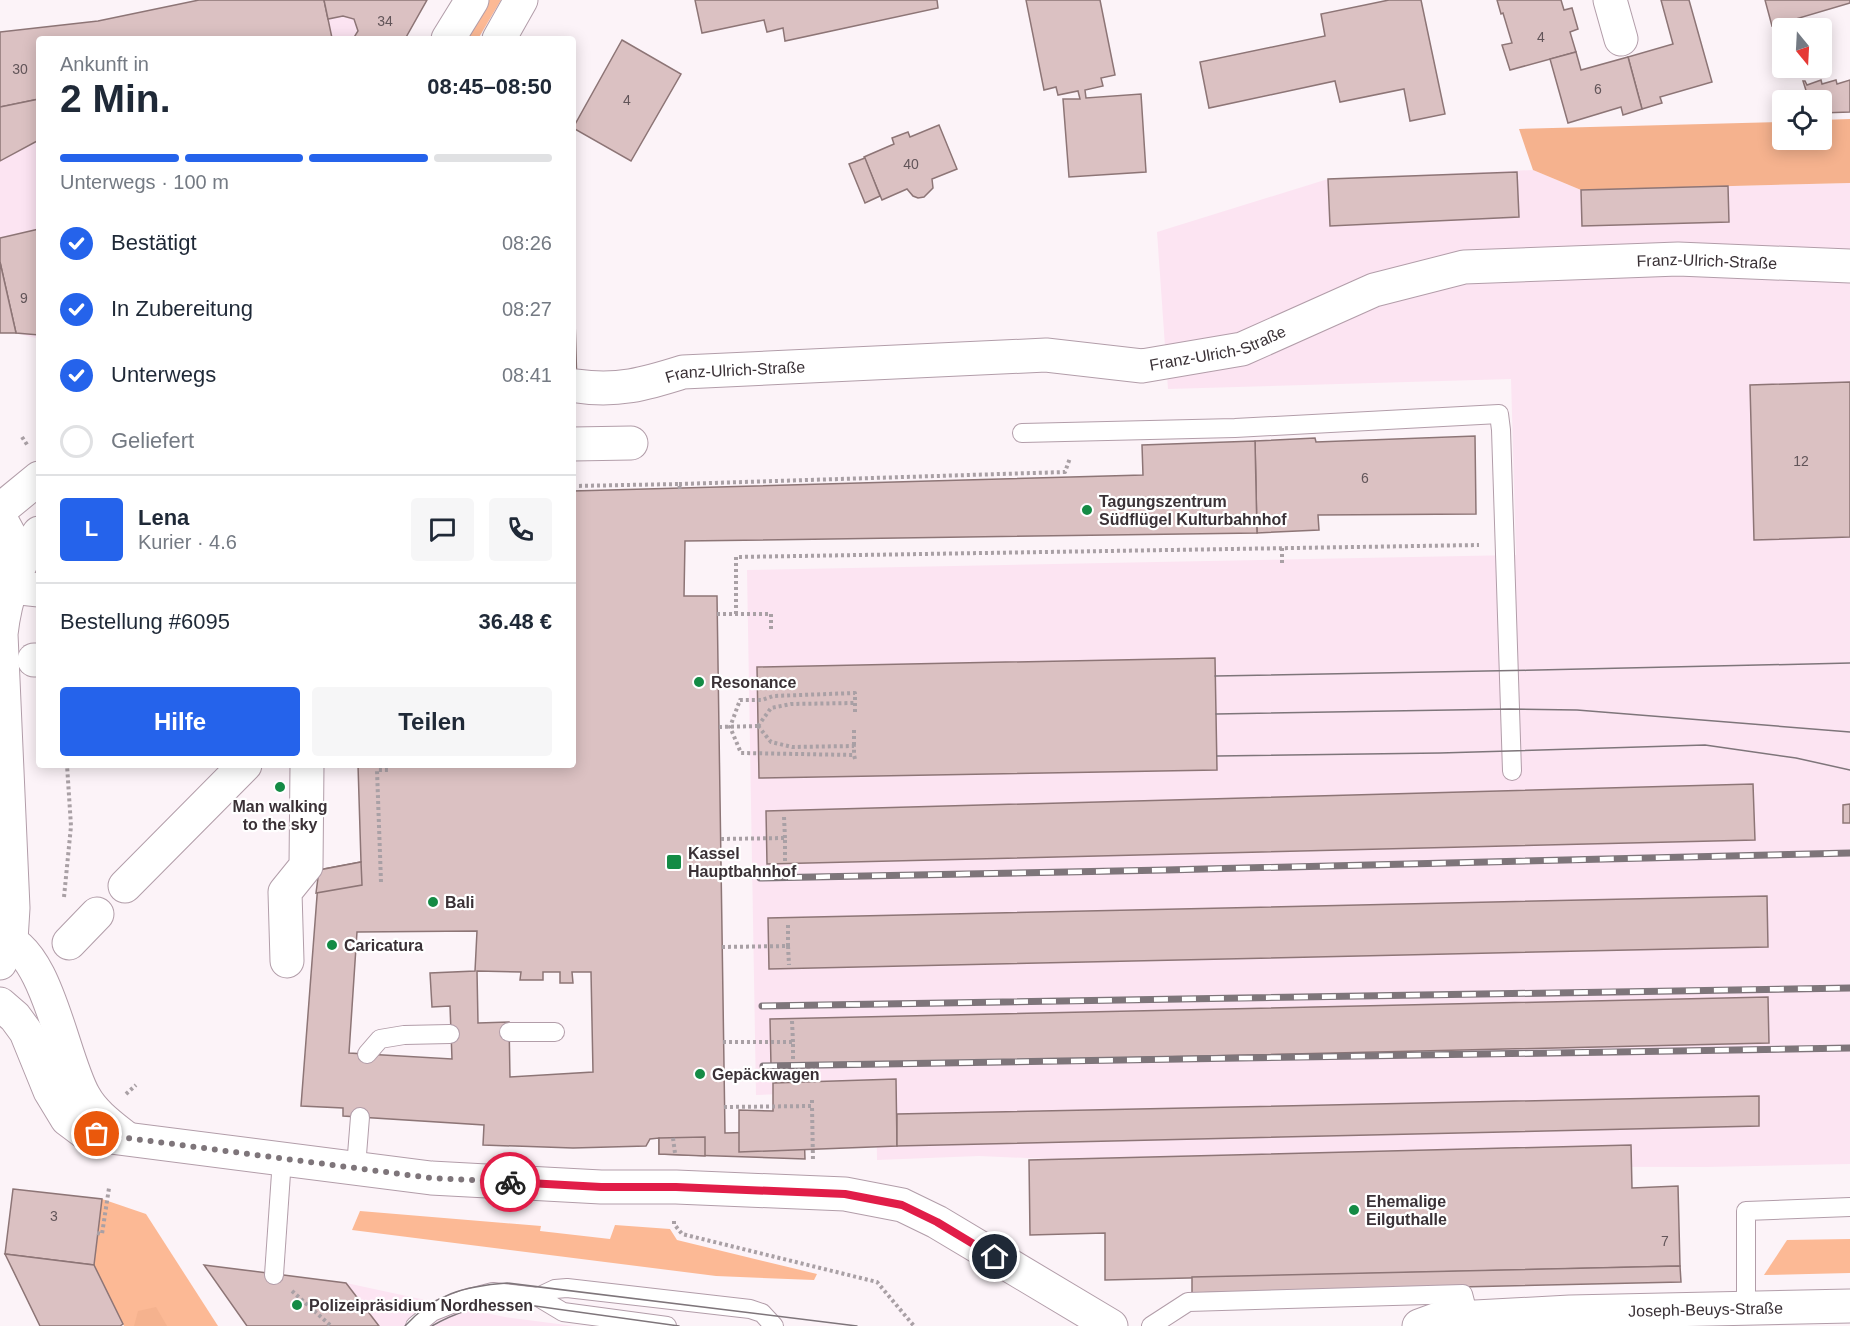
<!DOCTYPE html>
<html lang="de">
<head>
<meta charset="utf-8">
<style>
  :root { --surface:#fff; --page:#f6f6f7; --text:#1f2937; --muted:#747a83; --line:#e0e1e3; --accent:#2563eb }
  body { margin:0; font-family:Helvetica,sans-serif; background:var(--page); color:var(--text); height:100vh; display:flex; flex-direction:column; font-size:22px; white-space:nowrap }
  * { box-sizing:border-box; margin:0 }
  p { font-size:20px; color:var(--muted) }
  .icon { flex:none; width:33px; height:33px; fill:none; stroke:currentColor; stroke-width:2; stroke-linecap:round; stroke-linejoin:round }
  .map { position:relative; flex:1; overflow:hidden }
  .panel { position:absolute; left:36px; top:36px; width:540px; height:732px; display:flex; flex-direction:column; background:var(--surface); border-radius:6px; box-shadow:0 3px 15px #0003 }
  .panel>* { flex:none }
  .needle { width:39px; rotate:162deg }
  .fabs { position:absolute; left:1772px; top:18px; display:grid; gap:12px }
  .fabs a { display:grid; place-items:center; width:60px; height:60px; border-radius:6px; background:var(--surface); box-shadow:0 3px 15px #0003; font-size:30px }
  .pin { position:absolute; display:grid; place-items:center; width:51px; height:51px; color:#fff; margin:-26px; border:3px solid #fff; border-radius:50%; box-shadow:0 2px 6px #0007 }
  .courier { position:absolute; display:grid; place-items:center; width:60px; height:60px; margin:-30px; border:4px solid #e11d48; border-radius:50%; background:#fff; color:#222; box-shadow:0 2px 8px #0007 }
  .summary em { font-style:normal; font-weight:800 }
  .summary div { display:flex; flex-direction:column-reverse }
  .summary { display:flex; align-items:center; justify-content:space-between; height:102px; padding:0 24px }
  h1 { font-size:39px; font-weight:800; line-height:45px }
  .bar { display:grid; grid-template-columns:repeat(4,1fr); gap:9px 6px; align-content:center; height:72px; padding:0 24px }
  .bar i { height:8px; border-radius:4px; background:var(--line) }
  .bar .active { background:var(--accent) }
  .bar p { grid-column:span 4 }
  .line { display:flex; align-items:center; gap:15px; padding:0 24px; border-top:2px solid var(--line) }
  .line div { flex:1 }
  .round { display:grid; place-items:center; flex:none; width:63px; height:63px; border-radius:6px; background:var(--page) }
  ol { padding:0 24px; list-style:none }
  li { display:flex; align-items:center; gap:18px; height:66px }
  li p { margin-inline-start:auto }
  li .icon { padding:6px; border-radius:50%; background:var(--accent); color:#fff; stroke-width:4 }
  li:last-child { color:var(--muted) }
  li i { width:33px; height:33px; border:3px solid var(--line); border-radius:50% }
  .primary-button { display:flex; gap:12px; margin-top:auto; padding:12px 24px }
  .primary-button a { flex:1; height:69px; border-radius:6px; background:var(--accent); color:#fff; font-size:24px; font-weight:800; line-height:69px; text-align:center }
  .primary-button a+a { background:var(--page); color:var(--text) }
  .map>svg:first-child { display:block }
  .built { fill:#fce4f2 }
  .green { fill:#fcb995 }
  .forest { fill:#f5b28e }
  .building { fill:#dbc1c2; stroke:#8d7576; stroke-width:1.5; fill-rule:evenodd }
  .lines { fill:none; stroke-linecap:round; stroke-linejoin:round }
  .lane-casing { stroke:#b29da9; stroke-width:20 }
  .street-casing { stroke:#b29da9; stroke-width:35 }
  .secondary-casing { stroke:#b29da9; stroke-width:35 }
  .path { stroke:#a9a0a5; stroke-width:4; stroke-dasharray:3 3; stroke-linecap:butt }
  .lane { stroke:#fff; stroke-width:18 }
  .street { stroke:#fff; stroke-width:33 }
  .secondary { stroke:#fff; stroke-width:33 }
  .tram { stroke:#7e757a; stroke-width:1.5 }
  .rail-casing { stroke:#7e757a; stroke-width:7 }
  .rail { stroke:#fff; stroke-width:4.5; stroke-dasharray:14; stroke-linecap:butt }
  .done { stroke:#7e757a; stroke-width:6; stroke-dasharray:0 10.8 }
  .route { stroke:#e11d48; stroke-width:8 }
  .poi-dot { fill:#148b45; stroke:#fff; stroke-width:2 }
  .labels { text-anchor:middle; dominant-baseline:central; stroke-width:4.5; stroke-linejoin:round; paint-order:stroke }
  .number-label { font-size:14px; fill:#625559 }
  .street-label { font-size:16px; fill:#3a3136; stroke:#fff }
  .poi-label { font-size:16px; font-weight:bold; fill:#3a3136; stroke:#fff; text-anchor:start }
</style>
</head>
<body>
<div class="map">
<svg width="1850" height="1326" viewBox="0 0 1850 1326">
  <rect width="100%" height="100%" fill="#fcf3f8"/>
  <g class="built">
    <polygon points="427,0 405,39 332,39 328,19"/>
    <polygon points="39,140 39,339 16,333 0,262 0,161"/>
    <polygon points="1533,170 1581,190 1850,183 1850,1164 1707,1167 1212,1166 979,1156 877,1160 876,1090 756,1095 747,570 1516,555 1511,379 1168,389 1157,232 1328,179"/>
    <polygon points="204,1265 346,1283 505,1317 574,1326 247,1326"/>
  </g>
  <g class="green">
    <polygon points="486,0 501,0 478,39 463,39"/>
    <polygon points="102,1199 146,1214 218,1326 124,1326 94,1265"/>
    <polygon points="360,1211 541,1226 540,1231 610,1239 615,1225 670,1229 677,1240 817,1274 814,1280 716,1276 352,1230"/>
    <polygon points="1850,1239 1850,1273 1764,1275 1787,1240"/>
  </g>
  <g class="forest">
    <polygon points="1850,119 1850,183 1581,190 1533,170 1519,129 1782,122 1782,140 1821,140 1821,120"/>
    <polygon points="156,1307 167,1326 134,1326 138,1311"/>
  </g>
  <g class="building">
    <polygon points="199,0 324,0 332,38 39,39 39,99 0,107 0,32 98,21"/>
    <polygon points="324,0 427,0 405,39 353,39 358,31 354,19 343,16 328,19"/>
    <polygon points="695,0 937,0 938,8 785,41 783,28 767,32 764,20 702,33"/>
    <polygon points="1026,0 1100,0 1115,75 1101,78 1103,86 1085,90 1086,98 1141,94 1146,172 1069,177 1063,99 1080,99 1078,91 1058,95 1056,87 1044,90"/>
    <polygon points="1389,0 1421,0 1445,114 1410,121 1404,89 1340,102 1335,81 1209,108 1200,62 1325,36 1321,14"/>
    <polygon points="1497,0 1561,0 1564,10 1572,8 1578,29 1570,32 1576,52 1510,70 1502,45 1512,43 1503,13 1501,14"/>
    <polygon points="1661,0 1689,0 1712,82 1660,97 1662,103 1642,109 1628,57 1673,44"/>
    <polygon points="1765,0 1850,0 1850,3 1772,26"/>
    <polygon points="622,40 681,74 631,161 573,128"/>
    <polygon points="1576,52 1581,70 1628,57 1642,109 1623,115 1621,107 1568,123 1550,59"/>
    <polygon points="1821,80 1822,84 1836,80 1837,84 1850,80 1850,112 1821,113 1821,100 1809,100 1803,81 1805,81 1807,85"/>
    <polygon points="39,99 39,140 0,161 0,107"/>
    <polygon points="939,125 957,169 932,179 933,188 924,197 918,198 913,196 907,189 882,200 864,157 894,144 892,138 908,132 910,137"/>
    <polygon points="865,158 880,196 865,203 849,164"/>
    <polygon points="1517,172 1519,217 1330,226 1328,179"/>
    <polygon points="1728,186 1729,222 1582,226 1581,190"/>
    <polygon points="39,229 39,335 16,333 0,262 0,238"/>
    <polygon points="573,254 577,386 573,397"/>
    <polygon points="0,262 16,333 0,333"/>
    <polygon points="1850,382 1850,537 1754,540 1750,385"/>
    <polygon points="1475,436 1476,514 1318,515 1319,530 1257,533 1255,441 1315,438 1316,442"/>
    <path d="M1255,441L1257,533L685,541L684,596H717L725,1133L804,1131L805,1159L659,1154V1138L650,1139L646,1146L573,1148L483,1145L484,1125L343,1116V1108L301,1106L319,870L361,862L358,765H573V491L1143,475L1142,445ZM477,931L475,971L430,973L432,1007L450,1006L452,1059L349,1053L357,932ZM477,971L521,972L520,980H543V972H560V983H573L572,972H591L593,1072L510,1077L509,1022L478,1023Z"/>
    <polygon points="1215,658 1217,770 759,778 757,667"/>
    <polygon points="1753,784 1755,840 767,864 766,811"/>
    <polygon points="1850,804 1850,823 1843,823 1843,805"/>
    <polygon points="361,862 362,885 316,893 319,870"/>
    <polygon points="1767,896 1768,947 769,969 768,918"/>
    <polygon points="1768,997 1769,1043 771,1066 770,1019"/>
    <polygon points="896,1079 897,1146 739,1152 739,1110 773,1111 773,1083"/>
    <polygon points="1759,1096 1759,1126 897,1146 897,1114"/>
    <polygon points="705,1137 705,1156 659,1154 659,1138"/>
    <polygon points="1631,1145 1632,1188 1678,1186 1680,1266 1105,1280 1105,1233 1030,1235 1029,1160"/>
    <polygon points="13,1189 102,1199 94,1265 5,1254"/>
    <polygon points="5,1254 94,1265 123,1324 120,1326 40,1326"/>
    <polygon points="204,1265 346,1283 379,1326 247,1326"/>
    <polygon points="1680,1266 1681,1282 1192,1293 1192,1277"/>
  </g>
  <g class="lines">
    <g class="lane-casing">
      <g id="lane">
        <polyline points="1022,433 1235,428 1499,414 1501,430 1512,771"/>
        <polyline points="509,1032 555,1032"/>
        <polyline points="367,1054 380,1039 404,1035 450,1034"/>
        <polyline points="356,1167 360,1117"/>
        <polyline points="274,1275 282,1159"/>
        <polyline points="538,1297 555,1289 567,1288 750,1309 762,1313 774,1326"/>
        <polyline points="1746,1308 1746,1211 1850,1207"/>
        <polyline points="415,1326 432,1312 462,1300 493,1292 538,1297 563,1312 667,1326"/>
        <polyline points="1151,1326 1188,1302 1463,1294 1469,1317"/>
      </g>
    </g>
    <g class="street-casing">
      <g id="street">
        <polyline points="1610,0 1621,39"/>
        <path id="s1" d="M577,386C617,392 645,384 683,372L1046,355L1142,366L1242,349L1374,290L1464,267L1678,259L1850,266"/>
        <polyline points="573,444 631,443"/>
        <polyline points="11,587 39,590"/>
        <polyline points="34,660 39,660"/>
        <polyline points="125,886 245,765"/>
        <path d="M0,938C47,946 62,1058 84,1096C93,1113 111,1126 126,1138"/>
        <polyline points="69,943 97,914"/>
        <polyline points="287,961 285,892 306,866 307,765"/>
        <polyline points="0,1004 15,1017 26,1032 50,1091 67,1119 87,1134 431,1178 601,1187 676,1187 845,1194 902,1205 937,1222 1111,1326"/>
        <path id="s2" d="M1419,1326L1438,1319L1570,1312L1850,1306"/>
      </g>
    </g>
    <g class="secondary-casing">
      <g id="secondary">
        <polyline points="448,39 472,0"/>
        <polyline points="499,39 521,0"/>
        <polyline points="0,510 39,478"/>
        <polyline points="0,518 12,540 12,579"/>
        <path d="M0,963L11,940L13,908L1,634C5,598 17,563 39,533"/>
      </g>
    </g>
    <g class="path">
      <polyline points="22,437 28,446"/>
      <polyline points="679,484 1065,472 1070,458"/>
      <polyline points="573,486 679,484 680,489"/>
      <polyline points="1282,548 1282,564"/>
      <polyline points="717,614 771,614 771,632"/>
      <polyline points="736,614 736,557 1479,545"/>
      <polyline points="758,726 771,742 792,747 854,746 854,755"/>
      <polyline points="758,726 771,708 791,704 855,703"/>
      <polyline points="719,727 758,726"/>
      <polyline points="854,730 854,746"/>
      <polyline points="855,759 854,755 741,753 730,727 740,700 762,700 773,696 855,693 855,715"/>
      <polyline points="784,817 785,838"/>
      <polyline points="721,839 785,838 785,861"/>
      <polyline points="381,882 377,770 388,770"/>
      <polyline points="64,897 71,826 67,765"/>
      <polyline points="788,925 788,946"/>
      <polyline points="722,947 788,946 789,965"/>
      <polyline points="792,1021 793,1042"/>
      <polyline points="723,1042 793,1042 793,1061"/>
      <polyline points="126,1094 136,1085"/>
      <polyline points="812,1100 812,1106"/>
      <polyline points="724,1107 812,1106 813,1161"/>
      <polyline points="673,1138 675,1153"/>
      <polyline points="674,1221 674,1224 682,1234 877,1282 914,1326"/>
      <polyline points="97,1233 102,1234 109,1188"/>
      <polyline points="292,1291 331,1326"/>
    </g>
    <use href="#lane" class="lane"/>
    <use href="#street" class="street"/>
    <use href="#secondary" class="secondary"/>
    <g class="tram">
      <path d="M1215,676C1427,672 1638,669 1850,663"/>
      <polyline points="1216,714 1510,709 1577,710 1850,732"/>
      <polyline points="1217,756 1440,753 1705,745 1796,758 1850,770"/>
      <path d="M405,1326C434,1294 465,1286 507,1283L857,1326"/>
      <path d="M432,1326C456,1312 480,1305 507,1302L679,1326"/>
    </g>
    <g class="rail-casing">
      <g id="rail">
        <polyline points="760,878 1166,870 1850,853"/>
        <polyline points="762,1006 1850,988"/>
        <polyline points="763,1066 1850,1048"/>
      </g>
    </g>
    <use href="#rail" class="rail"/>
  </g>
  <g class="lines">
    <polyline class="done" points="97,1134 431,1178 510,1182"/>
    <polyline class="route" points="510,1182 601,1187 676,1187 845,1194 902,1205 937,1222 995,1257"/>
  </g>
  <g class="poi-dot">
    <circle cx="1087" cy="510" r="6"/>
    <circle cx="699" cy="682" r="6"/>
    <circle cx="280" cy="787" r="6"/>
    <rect x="666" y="854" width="16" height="16" rx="3"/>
    <circle cx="433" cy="902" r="6"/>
    <circle cx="332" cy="945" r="6"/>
    <circle cx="700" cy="1074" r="6"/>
    <circle cx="1354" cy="1210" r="6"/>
    <circle cx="297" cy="1305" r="6"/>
  </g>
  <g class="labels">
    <g class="number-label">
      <text x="385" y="21">34</text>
      <text x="1541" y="37">4</text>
      <text x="20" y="69">30</text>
      <text x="1598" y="89">6</text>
      <text x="627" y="100">4</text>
      <text x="911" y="164">40</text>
      <text x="24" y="298">9</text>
      <text x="1801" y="461">12</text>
      <text x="1365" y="478">6</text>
      <text x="54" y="1216">3</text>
      <text x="1665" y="1241">7</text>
    </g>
    <g class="street-label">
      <text stroke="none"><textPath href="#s1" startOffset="1150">Franz-Ulrich-Straße</textPath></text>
      <text stroke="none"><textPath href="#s1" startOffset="646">Franz-Ulrich-Straße</textPath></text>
      <text stroke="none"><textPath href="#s1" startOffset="160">Franz-Ulrich-Straße</textPath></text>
      <text stroke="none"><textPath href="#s2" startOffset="288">Joseph-Beuys-Straße</textPath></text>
    </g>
    <g class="poi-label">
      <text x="1099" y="501">Tagungszentrum<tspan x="1099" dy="18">Südflügel Kulturbahnhof</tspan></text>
      <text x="711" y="682">Resonance</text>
      <text x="280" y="806" text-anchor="middle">Man walking<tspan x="280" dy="18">to the sky</tspan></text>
      <text x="688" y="853">Kassel<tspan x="688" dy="18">Hauptbahnhof</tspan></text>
      <text x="445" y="902">Bali</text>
      <text x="344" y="945">Caricatura</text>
      <text x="712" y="1074">Gepäckwagen</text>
      <text x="1366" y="1201">Ehemalige<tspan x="1366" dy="18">Eilguthalle</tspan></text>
      <text x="309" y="1305">Polizeipräsidium Nordhessen</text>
    </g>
  </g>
</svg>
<div class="fabs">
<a><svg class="needle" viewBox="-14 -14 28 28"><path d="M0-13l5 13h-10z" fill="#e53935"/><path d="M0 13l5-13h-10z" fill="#747a83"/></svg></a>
<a><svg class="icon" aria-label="locate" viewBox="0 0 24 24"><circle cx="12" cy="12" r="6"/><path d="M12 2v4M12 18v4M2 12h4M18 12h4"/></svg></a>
</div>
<div class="pin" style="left:97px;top:1134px;background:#ea580c"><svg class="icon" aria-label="bag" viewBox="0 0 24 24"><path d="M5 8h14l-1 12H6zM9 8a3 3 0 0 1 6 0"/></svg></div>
<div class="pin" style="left:995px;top:1257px;background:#1f2937"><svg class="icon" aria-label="home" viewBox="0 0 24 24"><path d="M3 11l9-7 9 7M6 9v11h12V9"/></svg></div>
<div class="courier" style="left:510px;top:1182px"><svg class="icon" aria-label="bike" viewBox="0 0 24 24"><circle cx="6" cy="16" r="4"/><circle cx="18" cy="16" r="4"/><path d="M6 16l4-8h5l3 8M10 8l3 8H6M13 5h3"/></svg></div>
<section class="panel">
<div class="summary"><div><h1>2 Min.</h1><p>Ankunft in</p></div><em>08:45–08:50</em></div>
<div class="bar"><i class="active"></i><i class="active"></i><i class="active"></i><i></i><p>Unterwegs · 100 m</p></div>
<ol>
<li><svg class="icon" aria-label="check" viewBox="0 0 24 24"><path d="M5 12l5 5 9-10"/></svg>Bestätigt<p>08:26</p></li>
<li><svg class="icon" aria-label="check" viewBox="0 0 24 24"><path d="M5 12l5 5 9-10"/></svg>In Zubereitung<p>08:27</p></li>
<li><svg class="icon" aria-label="check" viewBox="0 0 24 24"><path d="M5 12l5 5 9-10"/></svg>Unterwegs<p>08:41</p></li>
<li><i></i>Geliefert</li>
</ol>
<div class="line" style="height:108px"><b class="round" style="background:var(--accent);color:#fff">L</b><div><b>Lena</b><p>Kurier · 4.6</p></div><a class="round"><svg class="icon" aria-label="chat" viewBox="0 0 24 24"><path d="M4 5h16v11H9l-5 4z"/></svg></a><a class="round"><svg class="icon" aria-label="phone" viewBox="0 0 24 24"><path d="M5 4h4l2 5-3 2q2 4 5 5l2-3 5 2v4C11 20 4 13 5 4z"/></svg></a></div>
<div class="line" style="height:78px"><div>Bestellung #6095</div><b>36.48 €</b></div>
<div class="primary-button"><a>Hilfe</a><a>Teilen</a></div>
</section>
</div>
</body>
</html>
